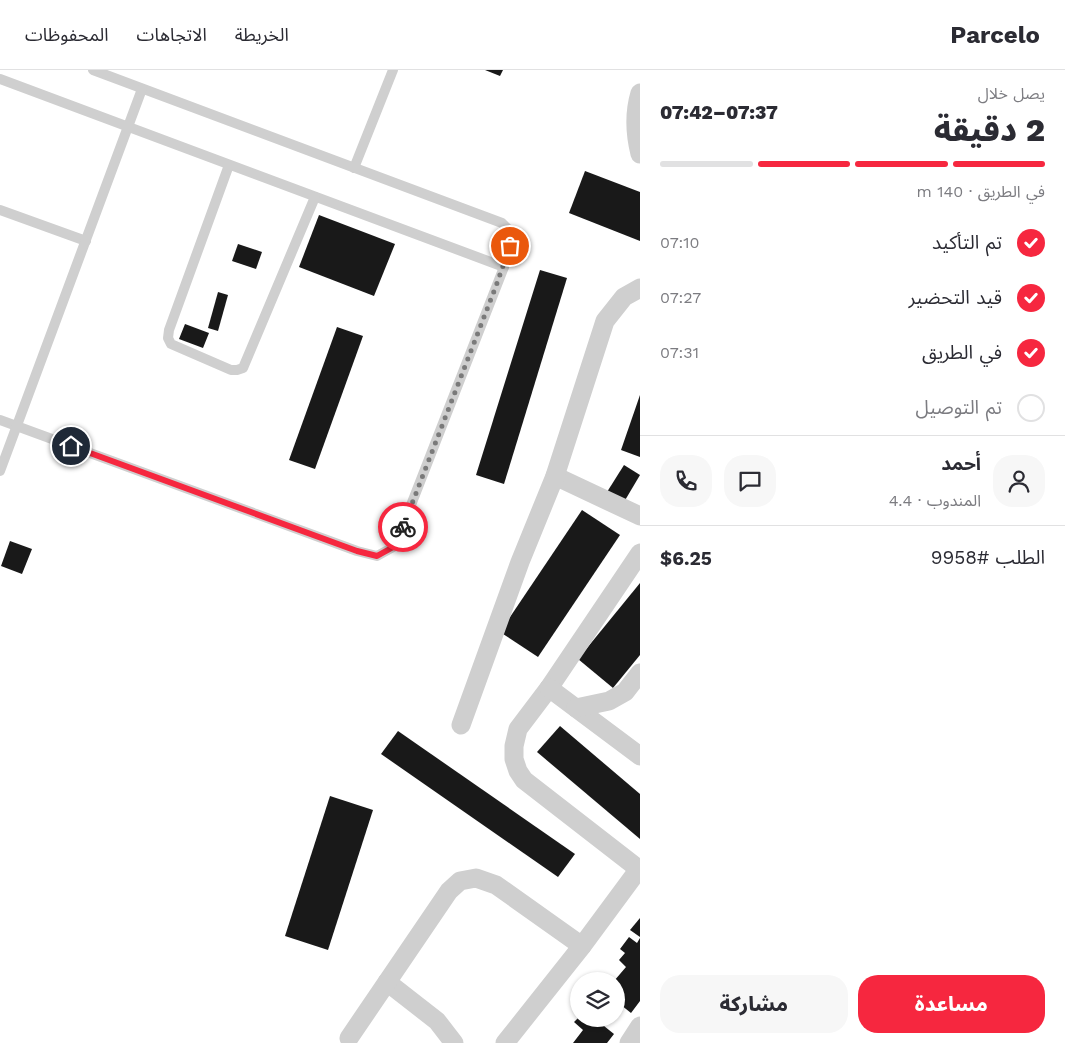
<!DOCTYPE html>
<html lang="ar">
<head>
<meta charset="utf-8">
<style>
  :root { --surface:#fff; --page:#f7f7f7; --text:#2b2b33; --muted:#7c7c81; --line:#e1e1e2; --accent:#f6273f }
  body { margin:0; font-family:"Work Sans","Noto Sans Arabic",sans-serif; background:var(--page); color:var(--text); direction:rtl; height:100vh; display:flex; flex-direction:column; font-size:19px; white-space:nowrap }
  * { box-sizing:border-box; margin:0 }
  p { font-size:16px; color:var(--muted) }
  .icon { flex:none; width:28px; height:28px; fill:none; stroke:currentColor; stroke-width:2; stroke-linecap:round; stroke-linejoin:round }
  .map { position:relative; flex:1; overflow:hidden; direction:ltr }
  .side { display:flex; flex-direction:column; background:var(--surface); width:425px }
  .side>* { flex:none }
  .tools { position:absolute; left:570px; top:902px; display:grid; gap:10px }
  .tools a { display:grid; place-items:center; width:55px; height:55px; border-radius:50%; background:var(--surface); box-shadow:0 1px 4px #0004; font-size:25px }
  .pin { position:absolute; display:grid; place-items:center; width:42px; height:42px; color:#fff; margin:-21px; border:2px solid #fff; border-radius:50%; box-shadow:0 1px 5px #0007 }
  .courier { position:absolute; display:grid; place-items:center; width:50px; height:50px; margin:-25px; border:4px solid #f6273f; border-radius:50%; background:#fff; color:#222; box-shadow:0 1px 6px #0007 }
  .head em { font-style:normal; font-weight:800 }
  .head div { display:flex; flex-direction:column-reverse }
  .head { display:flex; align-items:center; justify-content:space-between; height:85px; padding:0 20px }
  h1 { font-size:32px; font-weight:800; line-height:38px }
  .bar { display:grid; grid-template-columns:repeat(4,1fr); gap:8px 5px; align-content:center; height:60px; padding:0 20px }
  .bar i { height:6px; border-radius:4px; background:var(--line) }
  .bar .current { background:var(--accent) }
  .bar p { grid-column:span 4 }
  .line { display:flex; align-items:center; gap:12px; padding:0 20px; border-top:1px solid var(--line) }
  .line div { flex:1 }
  .round { display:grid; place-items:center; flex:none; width:52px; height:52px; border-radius:20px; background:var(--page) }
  ol { padding:0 20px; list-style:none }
  li { display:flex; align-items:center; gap:15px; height:55px }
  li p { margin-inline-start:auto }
  li .icon { padding:5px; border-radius:50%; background:var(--accent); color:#fff; stroke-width:4 }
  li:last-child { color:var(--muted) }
  li i { width:28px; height:28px; border:2px solid var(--line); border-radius:50% }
  .button { display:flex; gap:10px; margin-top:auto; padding:10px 20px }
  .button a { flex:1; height:58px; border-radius:20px; background:var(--accent); color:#fff; font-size:20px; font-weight:800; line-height:58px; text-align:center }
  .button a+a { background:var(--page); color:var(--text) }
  header { display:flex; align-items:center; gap:30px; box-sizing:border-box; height:70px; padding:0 25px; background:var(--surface); border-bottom:1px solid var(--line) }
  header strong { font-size:24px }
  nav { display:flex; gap:28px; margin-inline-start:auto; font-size:18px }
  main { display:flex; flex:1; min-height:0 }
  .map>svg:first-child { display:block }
  .building { fill:#191919 }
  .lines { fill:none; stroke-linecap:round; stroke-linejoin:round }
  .service { stroke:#cfcfcf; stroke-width:10 }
  .minor { stroke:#cfcfcf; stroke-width:19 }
  .done { stroke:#7a7a7a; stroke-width:5; stroke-dasharray:0 9 }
  .route { stroke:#f6273f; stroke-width:6 }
</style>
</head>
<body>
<header>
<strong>Parcelo</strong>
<nav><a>الخريطة</a><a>الاتجاهات</a><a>المحفوظات</a></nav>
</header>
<main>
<section class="side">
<div class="head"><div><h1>2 دقيقة</h1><p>يصل خلال</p></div><em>07:37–07:42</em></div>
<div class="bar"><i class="current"></i><i class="current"></i><i class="current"></i><i></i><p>في الطريق · 140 m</p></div>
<ol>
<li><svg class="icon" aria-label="check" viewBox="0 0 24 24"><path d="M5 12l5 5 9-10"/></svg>تم التأكيد<p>07:10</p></li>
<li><svg class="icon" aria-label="check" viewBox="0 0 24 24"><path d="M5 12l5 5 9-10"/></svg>قيد التحضير<p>07:27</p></li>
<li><svg class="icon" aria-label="check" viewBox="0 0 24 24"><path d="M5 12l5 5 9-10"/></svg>في الطريق<p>07:31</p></li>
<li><i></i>تم التوصيل</li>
</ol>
<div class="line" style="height:90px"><a class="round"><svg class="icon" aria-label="person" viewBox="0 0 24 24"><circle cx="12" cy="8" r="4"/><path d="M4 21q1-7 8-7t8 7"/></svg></a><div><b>أحمد</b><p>المندوب · 4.4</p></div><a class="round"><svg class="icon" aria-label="chat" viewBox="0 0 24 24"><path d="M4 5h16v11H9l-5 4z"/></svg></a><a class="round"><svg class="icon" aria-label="phone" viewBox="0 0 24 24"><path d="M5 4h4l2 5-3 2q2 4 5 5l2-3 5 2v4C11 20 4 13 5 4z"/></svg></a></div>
<div class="line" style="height:65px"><div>الطلب #9958</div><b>$6.25</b></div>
<div class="button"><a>مساعدة</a><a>مشاركة</a></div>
</section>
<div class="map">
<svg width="640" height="973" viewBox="0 0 640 973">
  <rect width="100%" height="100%" fill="#fff"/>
  <g class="building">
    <polygon points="485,0 503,0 500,6"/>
    <polygon points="585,101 640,122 640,171 569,143"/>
    <polygon points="319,145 395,174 374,226 299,197"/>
    <polygon points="238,174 262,182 256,199 232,191"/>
    <polygon points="540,200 567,208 504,414 476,405"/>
    <polygon points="218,222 228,225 218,261 208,258"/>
    <polygon points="185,254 209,263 203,278 179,269"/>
    <polygon points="337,257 363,266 315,399 289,390"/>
    <polygon points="640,325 640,387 621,380"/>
    <polygon points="624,395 640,405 624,432 607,422"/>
    <polygon points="582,440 620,465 538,587 500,562"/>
    <polygon points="10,471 32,479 22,504 1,496"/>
    <polygon points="640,513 640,585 613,618 578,589"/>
    <polygon points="560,656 640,724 640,769 537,682"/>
    <polygon points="398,661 575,784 558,807 381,684"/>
    <polygon points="330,726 373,740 328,880 285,866"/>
    <polygon points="640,848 640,867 630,860"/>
    <polygon points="629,867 637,873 640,868 640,931 631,943 621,935 616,940 616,911 614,911 626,897 619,890 625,883 620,879"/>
    <polygon points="607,905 614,911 601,911"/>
    <polygon points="579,947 579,949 609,949 604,956 614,964 607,973 573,973 583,960 574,952"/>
  </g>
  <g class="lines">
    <g class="service">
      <polyline points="0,9 504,197"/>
      <polyline points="229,95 169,260 168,268 171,274 231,300 237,300 243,298 315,127"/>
      <polyline points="354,98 393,0"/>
      <polyline points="0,140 86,171"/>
      <polyline points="0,350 357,481 377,486 395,476 504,197 510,176 510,161 502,153 93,0"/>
      <polyline points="0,401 142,19"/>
    </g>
    <g class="minor">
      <path d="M640,23C634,43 635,64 640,84"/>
      <polyline points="555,406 640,446"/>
      <polyline points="640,483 549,618 518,659 514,676 514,689 518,701 524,710 640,800"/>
      <polyline points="549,618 640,686"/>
      <polyline points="576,638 609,631 625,622 640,603"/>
      <polyline points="461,655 520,492 555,406 605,251 624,227 640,218"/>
      <polyline points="387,912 437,951 454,973"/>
      <polyline points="349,968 449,821 460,811 476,808 496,815 582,876"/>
      <polyline points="505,973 582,876 639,799"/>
      <polyline points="629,973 640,956"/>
    </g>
  </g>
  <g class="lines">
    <polyline class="done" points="403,457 496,216 510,176"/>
    <polyline class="route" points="71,376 357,481 377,486 395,476 403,457"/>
  </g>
</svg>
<div class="tools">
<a><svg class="icon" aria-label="layers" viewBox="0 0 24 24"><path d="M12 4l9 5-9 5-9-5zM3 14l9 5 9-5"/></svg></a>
</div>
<div class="pin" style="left:510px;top:176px;background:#ea580c"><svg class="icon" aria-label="bag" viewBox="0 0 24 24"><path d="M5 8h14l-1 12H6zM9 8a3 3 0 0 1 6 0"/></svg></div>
<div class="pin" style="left:71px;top:376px;background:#1f2937"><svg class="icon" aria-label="home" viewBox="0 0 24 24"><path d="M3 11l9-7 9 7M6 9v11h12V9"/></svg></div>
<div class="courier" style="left:403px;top:457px"><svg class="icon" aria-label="bike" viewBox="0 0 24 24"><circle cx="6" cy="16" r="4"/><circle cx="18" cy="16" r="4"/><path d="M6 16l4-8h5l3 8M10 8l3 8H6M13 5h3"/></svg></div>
</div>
</main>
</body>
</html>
